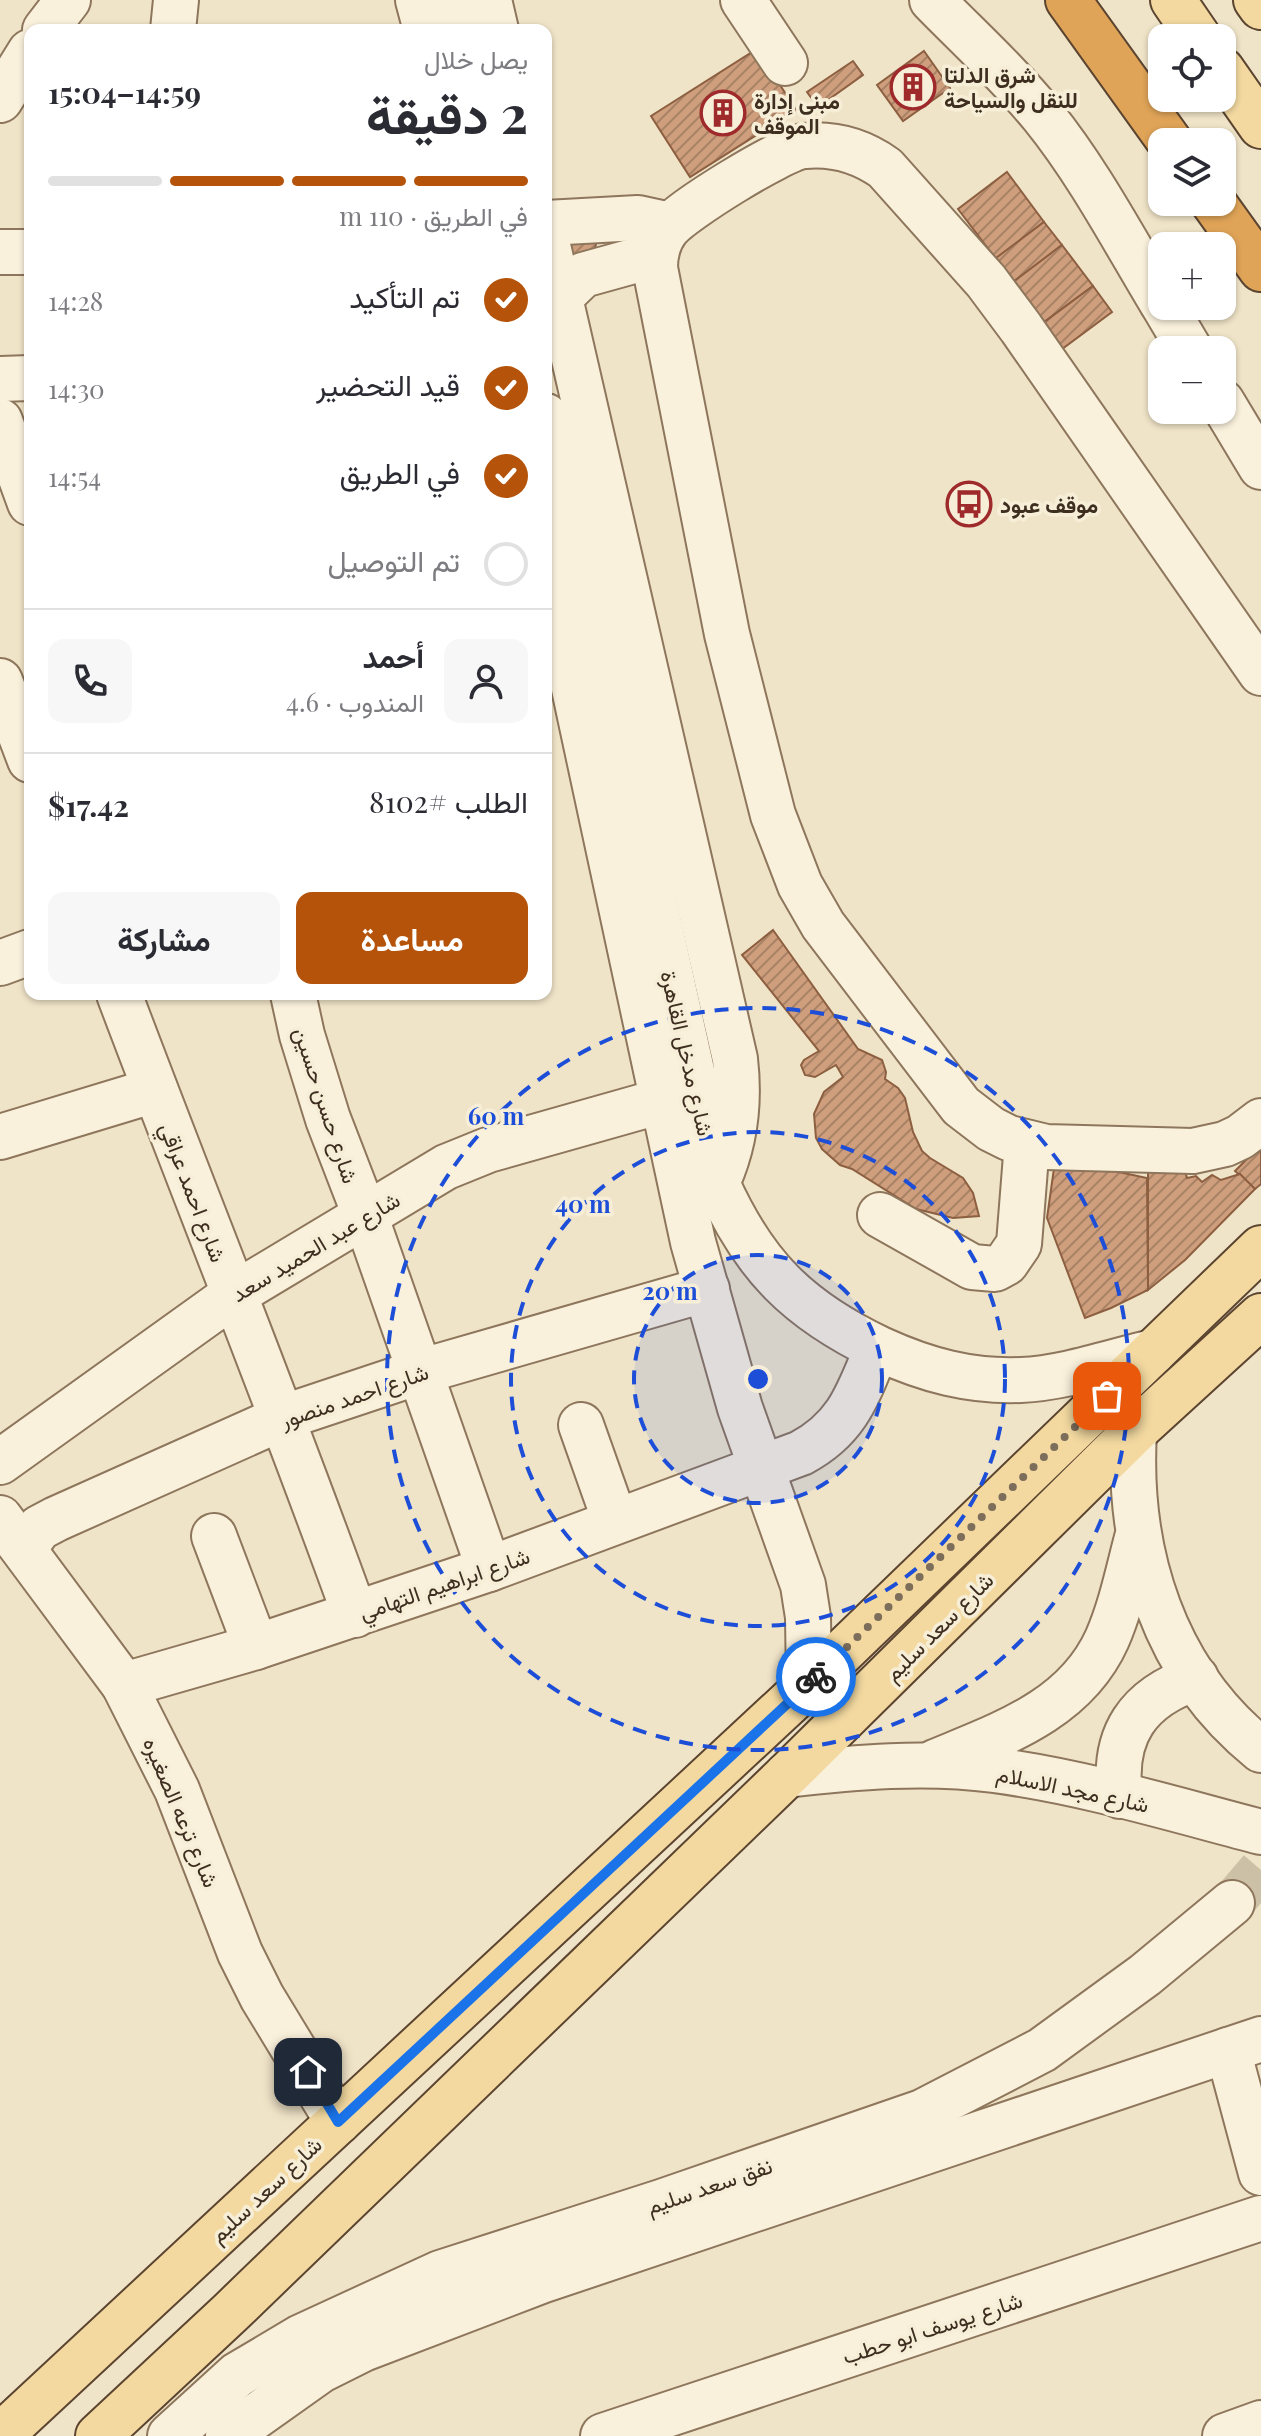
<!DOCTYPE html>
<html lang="ar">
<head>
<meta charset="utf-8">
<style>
  :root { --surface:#fff; --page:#f7f7f7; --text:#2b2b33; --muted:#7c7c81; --line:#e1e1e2; --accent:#b45309 }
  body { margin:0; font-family:"Playfair Display",Vazirmatn,serif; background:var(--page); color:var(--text); direction:rtl; height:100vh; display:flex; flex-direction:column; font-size:30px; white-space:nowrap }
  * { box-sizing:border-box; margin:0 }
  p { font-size:26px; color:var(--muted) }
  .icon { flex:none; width:44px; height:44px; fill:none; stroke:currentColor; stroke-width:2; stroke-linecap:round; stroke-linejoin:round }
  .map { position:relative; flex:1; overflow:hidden; direction:ltr }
  .drawer { position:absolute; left:24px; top:24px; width:528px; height:976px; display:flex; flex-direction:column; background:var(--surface); border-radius:16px; box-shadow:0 2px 6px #0004; direction:rtl }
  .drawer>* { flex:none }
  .controls { position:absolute; left:1148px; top:24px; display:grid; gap:16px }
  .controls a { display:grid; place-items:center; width:88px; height:88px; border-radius:16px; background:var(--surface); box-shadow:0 2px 6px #0004; font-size:40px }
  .pin { position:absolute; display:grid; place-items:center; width:68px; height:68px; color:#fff; margin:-34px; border-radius:16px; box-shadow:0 4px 12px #0006 }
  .courier { position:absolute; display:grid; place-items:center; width:80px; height:80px; margin:-40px; border:6px solid #1a73e8; border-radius:50%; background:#fff; color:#222; box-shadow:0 2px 10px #0007 }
  .headline em { font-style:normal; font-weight:700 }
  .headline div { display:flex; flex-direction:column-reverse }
  .headline { display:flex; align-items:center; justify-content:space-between; height:136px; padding:0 24px }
  h1 { font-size:52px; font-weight:700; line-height:60px }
  .bar { display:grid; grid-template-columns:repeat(4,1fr); gap:12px 8px; align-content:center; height:96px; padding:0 24px }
  .bar i { height:10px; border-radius:6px; background:var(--line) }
  .bar .on { background:var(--accent) }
  .bar p { grid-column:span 4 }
  .line { display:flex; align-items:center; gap:20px; padding:0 24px; border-top:2px solid var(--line) }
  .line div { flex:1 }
  .round { display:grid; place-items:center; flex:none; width:84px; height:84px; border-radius:16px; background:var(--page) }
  ol { padding:0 24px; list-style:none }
  li { display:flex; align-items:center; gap:24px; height:88px }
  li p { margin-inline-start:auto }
  li .icon { padding:8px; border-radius:50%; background:var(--accent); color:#fff; stroke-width:4 }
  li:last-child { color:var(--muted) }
  li i { width:44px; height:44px; border:4px solid var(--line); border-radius:50% }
  .action { display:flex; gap:16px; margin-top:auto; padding:16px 24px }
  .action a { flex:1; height:92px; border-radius:16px; background:var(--accent); color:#fff; font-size:32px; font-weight:700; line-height:92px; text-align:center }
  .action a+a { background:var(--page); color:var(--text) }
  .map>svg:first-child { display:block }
  .building { fill:url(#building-hatch); stroke:#8d5f41; stroke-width:2 }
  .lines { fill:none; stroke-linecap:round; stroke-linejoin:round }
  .minor-tunnel { stroke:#ccc0a6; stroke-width:44; stroke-dasharray:44 22; stroke-linecap:butt }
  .minor-casing { stroke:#8d765c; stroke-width:48 }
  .major-casing { stroke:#5b4430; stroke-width:48 }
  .highway-casing { stroke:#5b4430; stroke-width:48 }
  .minor { stroke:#faf1dc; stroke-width:44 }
  .major { stroke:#f3d9a0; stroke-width:44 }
  .highway { stroke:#e0a458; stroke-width:44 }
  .done { stroke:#7c6e5b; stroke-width:8; stroke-dasharray:0 14.4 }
  .route { stroke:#1a73e8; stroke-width:10 }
  .ring { fill:none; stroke:#1d4ed8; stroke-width:4; stroke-dasharray:14 10 }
  .labels { text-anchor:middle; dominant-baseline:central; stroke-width:7; stroke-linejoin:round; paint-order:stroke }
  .poi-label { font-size:22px; font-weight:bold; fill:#3d2e20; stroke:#f7eed8; text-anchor:start }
  .street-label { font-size:22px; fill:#3d2e20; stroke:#f7eed8 }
  .centre { fill:#1d4ed8; stroke:#f7eed8; stroke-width:4 }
  .ring-label { font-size:24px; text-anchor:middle; font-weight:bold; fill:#1d4ed8; stroke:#f7eed8; stroke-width:7; stroke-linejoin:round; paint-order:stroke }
</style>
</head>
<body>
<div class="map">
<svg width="1261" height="2436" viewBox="0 0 1261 2436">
  <defs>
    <pattern id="building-hatch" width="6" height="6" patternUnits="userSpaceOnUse" patternTransform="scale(2)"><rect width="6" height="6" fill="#cf9f7d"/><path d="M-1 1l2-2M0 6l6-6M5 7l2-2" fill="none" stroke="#a98266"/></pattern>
  </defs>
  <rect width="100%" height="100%" fill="#f0e4c8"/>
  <g class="building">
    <polygon points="757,49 796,110 690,177 651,116"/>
    <polygon points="924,51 950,88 903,121 877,85"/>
    <polygon points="853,61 863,75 818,107 807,92"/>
    <polygon points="1007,172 1044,222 996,259 958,209"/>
    <polygon points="1044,222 1062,245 1010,285 992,261"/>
    <polygon points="597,241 594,251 564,261 558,244"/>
    <polygon points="1062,245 1093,286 1044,322 1013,282"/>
    <polygon points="1093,286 1112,312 1058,352 1039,326"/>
    <polygon points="773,930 858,1049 882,1060 886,1072 885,1079 898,1088 905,1098 913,1132 922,1151 930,1158 963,1178 973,1193 979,1216 953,1218 916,1209 852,1169 840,1165 822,1149 816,1138 814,1114 824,1092 843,1077 836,1065 815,1077 805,1075 801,1065 804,1060 819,1051 742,955"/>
    <polygon points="1261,1145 1261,1184 1255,1189 1235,1171"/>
    <polygon points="1055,1161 1115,1167 1119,1172 1147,1178 1148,1290 1111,1308 1085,1318 1047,1218"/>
    <polygon points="1148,1166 1185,1171 1187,1178 1196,1176 1202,1182 1212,1175 1221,1180 1240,1174 1255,1189 1185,1260 1148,1290"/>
  </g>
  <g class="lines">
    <polyline class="minor-tunnel" points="1232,1903 1261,1869"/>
    <g class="minor-casing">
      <g id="minor">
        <polyline points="418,0 426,30"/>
        <polyline points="454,0 461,30"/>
        <polyline points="489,0 496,30"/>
        <polyline points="743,0 785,63"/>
        <path d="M932,0C969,38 1009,74 1043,116C1089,173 1124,240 1162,303"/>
        <polyline points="45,30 68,0"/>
        <polyline points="173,30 176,0"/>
        <polyline points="0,100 30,52"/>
        <polyline points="546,223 638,218 670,225"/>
        <path d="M546,237L735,1059C740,1102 736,1141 718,1181"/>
        <polyline points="0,252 30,252"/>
        <polyline points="560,297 583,275 655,255"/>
        <polyline points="1164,306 1190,350"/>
        <polyline points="0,379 30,378"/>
        <polyline points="1222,402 1261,467"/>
        <path d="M546,416L717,1183C754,1266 798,1310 880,1349C926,1370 970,1382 1021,1380C1065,1378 1110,1362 1153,1352"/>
        <polyline points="0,421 30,503"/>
        <polyline points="546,558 693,1242 740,1408 803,1585 808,1617 809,1684"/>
        <path d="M1261,673L1021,328L986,281L885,168C861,151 834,143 804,146C781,149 683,210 668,228C658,240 655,253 655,268L727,634L773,815L800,885L823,925L961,1106L991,1129L1009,1138L1046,1147L1193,1151L1225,1144L1240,1137L1261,1121"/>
        <polyline points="0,681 30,760"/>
        <polyline points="0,963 30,952"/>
        <path d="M119,994C197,1201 280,1406 355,1615"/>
        <polyline points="293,994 302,1035 328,1119 365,1215 489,1569"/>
        <polyline points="0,1137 155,1090"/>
        <polyline points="880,1215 972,1267 995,1269 1006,1263 1019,1244 1027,1143"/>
        <polyline points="581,1425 615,1521"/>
        <path d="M1134,1432C1127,1553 1164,1672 1261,1750"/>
        <polyline points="0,1462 233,1295 446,1167 488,1150 665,1100"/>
        <polyline points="0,1518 124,1685 177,1790 240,1953 262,1997 338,2122"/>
        <polyline points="214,1536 256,1647"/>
        <polyline points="24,1549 39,1528 56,1519 284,1417 419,1372 707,1289"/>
        <path d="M124,1685L256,1647L489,1569L801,1453C848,1428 858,1394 877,1348"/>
        <path d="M935,1762C1002,1734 1075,1710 1107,1639C1121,1607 1128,1572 1137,1538"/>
        <path d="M787,1775C855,1767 925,1761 994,1770C1084,1782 1173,1809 1261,1832"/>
        <path d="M1120,1796C1112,1735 1138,1697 1196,1678"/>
        <polyline points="1228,2050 1261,2173"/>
        <polyline points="170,2436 237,2375 301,2337 440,2273 661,2202 922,2112 1042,2050 1145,1975 1232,1903"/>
        <polyline points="228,2436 321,2370 363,2349 541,2281 1261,2039"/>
        <polyline points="603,2436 1261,2218"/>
        <polyline points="1225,2436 1261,2423"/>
      </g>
    </g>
    <g class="major-casing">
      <g id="major">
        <polyline points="1173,0 1199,38"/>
        <polyline points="1256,0 1261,7"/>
        <polyline points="1222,70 1261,126"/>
        <polyline points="0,2436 809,1684 1261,1248"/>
        <polyline points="98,2436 230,2313 787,1775 1134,1432 1261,1316"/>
      </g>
    </g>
    <g class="highway-casing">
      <g id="highway">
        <polyline points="1068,0 1170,142"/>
        <polyline points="1213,202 1261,269"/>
      </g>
    </g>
    <use href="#minor" class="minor"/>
    <use href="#major" class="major"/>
    <use href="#highway" class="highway"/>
  </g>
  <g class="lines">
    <polyline class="done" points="816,1677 1107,1396"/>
    <polyline class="route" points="308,2072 338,2122 816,1677"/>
  </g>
  <circle cx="758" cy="1379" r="124" fill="#1d4ed8" fill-opacity=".12"/>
  <g class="ring">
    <circle cx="758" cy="1379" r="124"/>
    <circle cx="758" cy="1379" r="247"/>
    <circle cx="758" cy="1379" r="371"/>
  </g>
  <defs>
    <g id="building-ring" transform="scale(2.3)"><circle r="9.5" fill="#f7eed8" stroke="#9e2a2b" stroke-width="1.5"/><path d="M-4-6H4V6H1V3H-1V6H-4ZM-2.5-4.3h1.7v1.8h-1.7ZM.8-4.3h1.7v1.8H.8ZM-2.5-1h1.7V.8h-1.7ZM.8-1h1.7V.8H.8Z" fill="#9e2a2b"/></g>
    <g id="bus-ring" transform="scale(2.3)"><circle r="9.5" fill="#f7eed8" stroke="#9e2a2b" stroke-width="1.5"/><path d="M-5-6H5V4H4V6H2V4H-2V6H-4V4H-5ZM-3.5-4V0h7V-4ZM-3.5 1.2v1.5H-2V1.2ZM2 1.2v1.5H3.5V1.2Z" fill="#9e2a2b"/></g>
  </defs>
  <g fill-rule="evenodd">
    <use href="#building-ring" x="913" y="87"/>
    <use href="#building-ring" x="723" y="113"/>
    <use href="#bus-ring" x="969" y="504"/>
  </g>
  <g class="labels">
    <g class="poi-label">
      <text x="944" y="74">شرق الدلتا<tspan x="944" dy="25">للنقل والسياحة</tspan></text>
      <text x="754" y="100">مبنى إدارة<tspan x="754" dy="25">الموقف</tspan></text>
      <text x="1000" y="504">موقف عبود</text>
    </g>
    <g class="street-label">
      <text transform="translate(688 1053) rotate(77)">شارع مدخل القاهرة</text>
      <text transform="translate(327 1105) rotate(72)">شارع حسن حسين</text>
      <text transform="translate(194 1192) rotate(69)">شارع احمد عراقي</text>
      <text transform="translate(315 1246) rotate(-31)">شارع عبد الحميد سعد</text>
      <text transform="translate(354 1395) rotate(-19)">شارع احمد منصور</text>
      <text transform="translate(444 1583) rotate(-19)">شارع ابراهيم التهامي</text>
      <text transform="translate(938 1626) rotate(-45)">شارع سعد سليم</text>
      <text transform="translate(1073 1788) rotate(12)">شارع مجد الاسلام</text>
      <text transform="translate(182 1812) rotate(67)">شارع ترعه الصغيره</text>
      <text transform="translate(709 2185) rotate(-19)">نفق سعد سليم</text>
      <text transform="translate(265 2189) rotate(-43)">شارع سعد سليم</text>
      <text transform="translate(932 2327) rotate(-18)">شارع يوسف ابو حطب</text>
    </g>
  </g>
  <circle cx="758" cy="1379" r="12" class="centre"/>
  <g class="ring-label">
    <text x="496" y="1125">60 m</text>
    <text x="583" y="1213">40 m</text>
    <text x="670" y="1300">20 m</text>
  </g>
</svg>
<div class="controls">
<a><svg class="icon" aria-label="locate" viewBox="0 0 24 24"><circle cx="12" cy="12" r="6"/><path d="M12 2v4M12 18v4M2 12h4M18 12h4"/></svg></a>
<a><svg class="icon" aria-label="layers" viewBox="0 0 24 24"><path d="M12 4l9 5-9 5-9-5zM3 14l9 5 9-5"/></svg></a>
<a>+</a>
<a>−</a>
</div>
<div class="pin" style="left:1107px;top:1396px;background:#ea580c"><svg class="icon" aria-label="bag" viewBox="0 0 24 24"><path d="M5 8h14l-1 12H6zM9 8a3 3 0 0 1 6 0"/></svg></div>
<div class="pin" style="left:308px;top:2072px;background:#1f2937"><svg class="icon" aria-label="home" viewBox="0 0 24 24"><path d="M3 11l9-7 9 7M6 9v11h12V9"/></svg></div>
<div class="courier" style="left:816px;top:1677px"><svg class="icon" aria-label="bike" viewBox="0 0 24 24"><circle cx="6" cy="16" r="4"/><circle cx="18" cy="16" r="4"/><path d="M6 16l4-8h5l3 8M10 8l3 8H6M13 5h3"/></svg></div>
<section class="drawer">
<div class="headline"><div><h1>2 دقيقة</h1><p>يصل خلال</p></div><em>14:59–15:04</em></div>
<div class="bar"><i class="on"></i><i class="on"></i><i class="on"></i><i></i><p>في الطريق · 110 m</p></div>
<ol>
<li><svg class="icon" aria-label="check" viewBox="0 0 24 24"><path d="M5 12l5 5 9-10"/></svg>تم التأكيد<p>14:28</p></li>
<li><svg class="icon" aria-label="check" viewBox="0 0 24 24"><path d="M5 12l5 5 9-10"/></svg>قيد التحضير<p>14:30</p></li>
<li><svg class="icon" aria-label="check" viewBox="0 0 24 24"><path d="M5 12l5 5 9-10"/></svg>في الطريق<p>14:54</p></li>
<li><i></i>تم التوصيل</li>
</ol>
<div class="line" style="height:144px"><a class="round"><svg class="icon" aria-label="person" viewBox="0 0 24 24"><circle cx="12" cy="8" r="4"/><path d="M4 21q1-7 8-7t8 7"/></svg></a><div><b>أحمد</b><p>المندوب · 4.6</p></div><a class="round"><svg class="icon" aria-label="phone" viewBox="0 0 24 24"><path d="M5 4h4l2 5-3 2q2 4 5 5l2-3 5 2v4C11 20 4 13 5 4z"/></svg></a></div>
<div class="line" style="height:104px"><div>الطلب #8102</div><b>$17.42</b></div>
<div class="action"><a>مساعدة</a><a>مشاركة</a></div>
</section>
</div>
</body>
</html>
